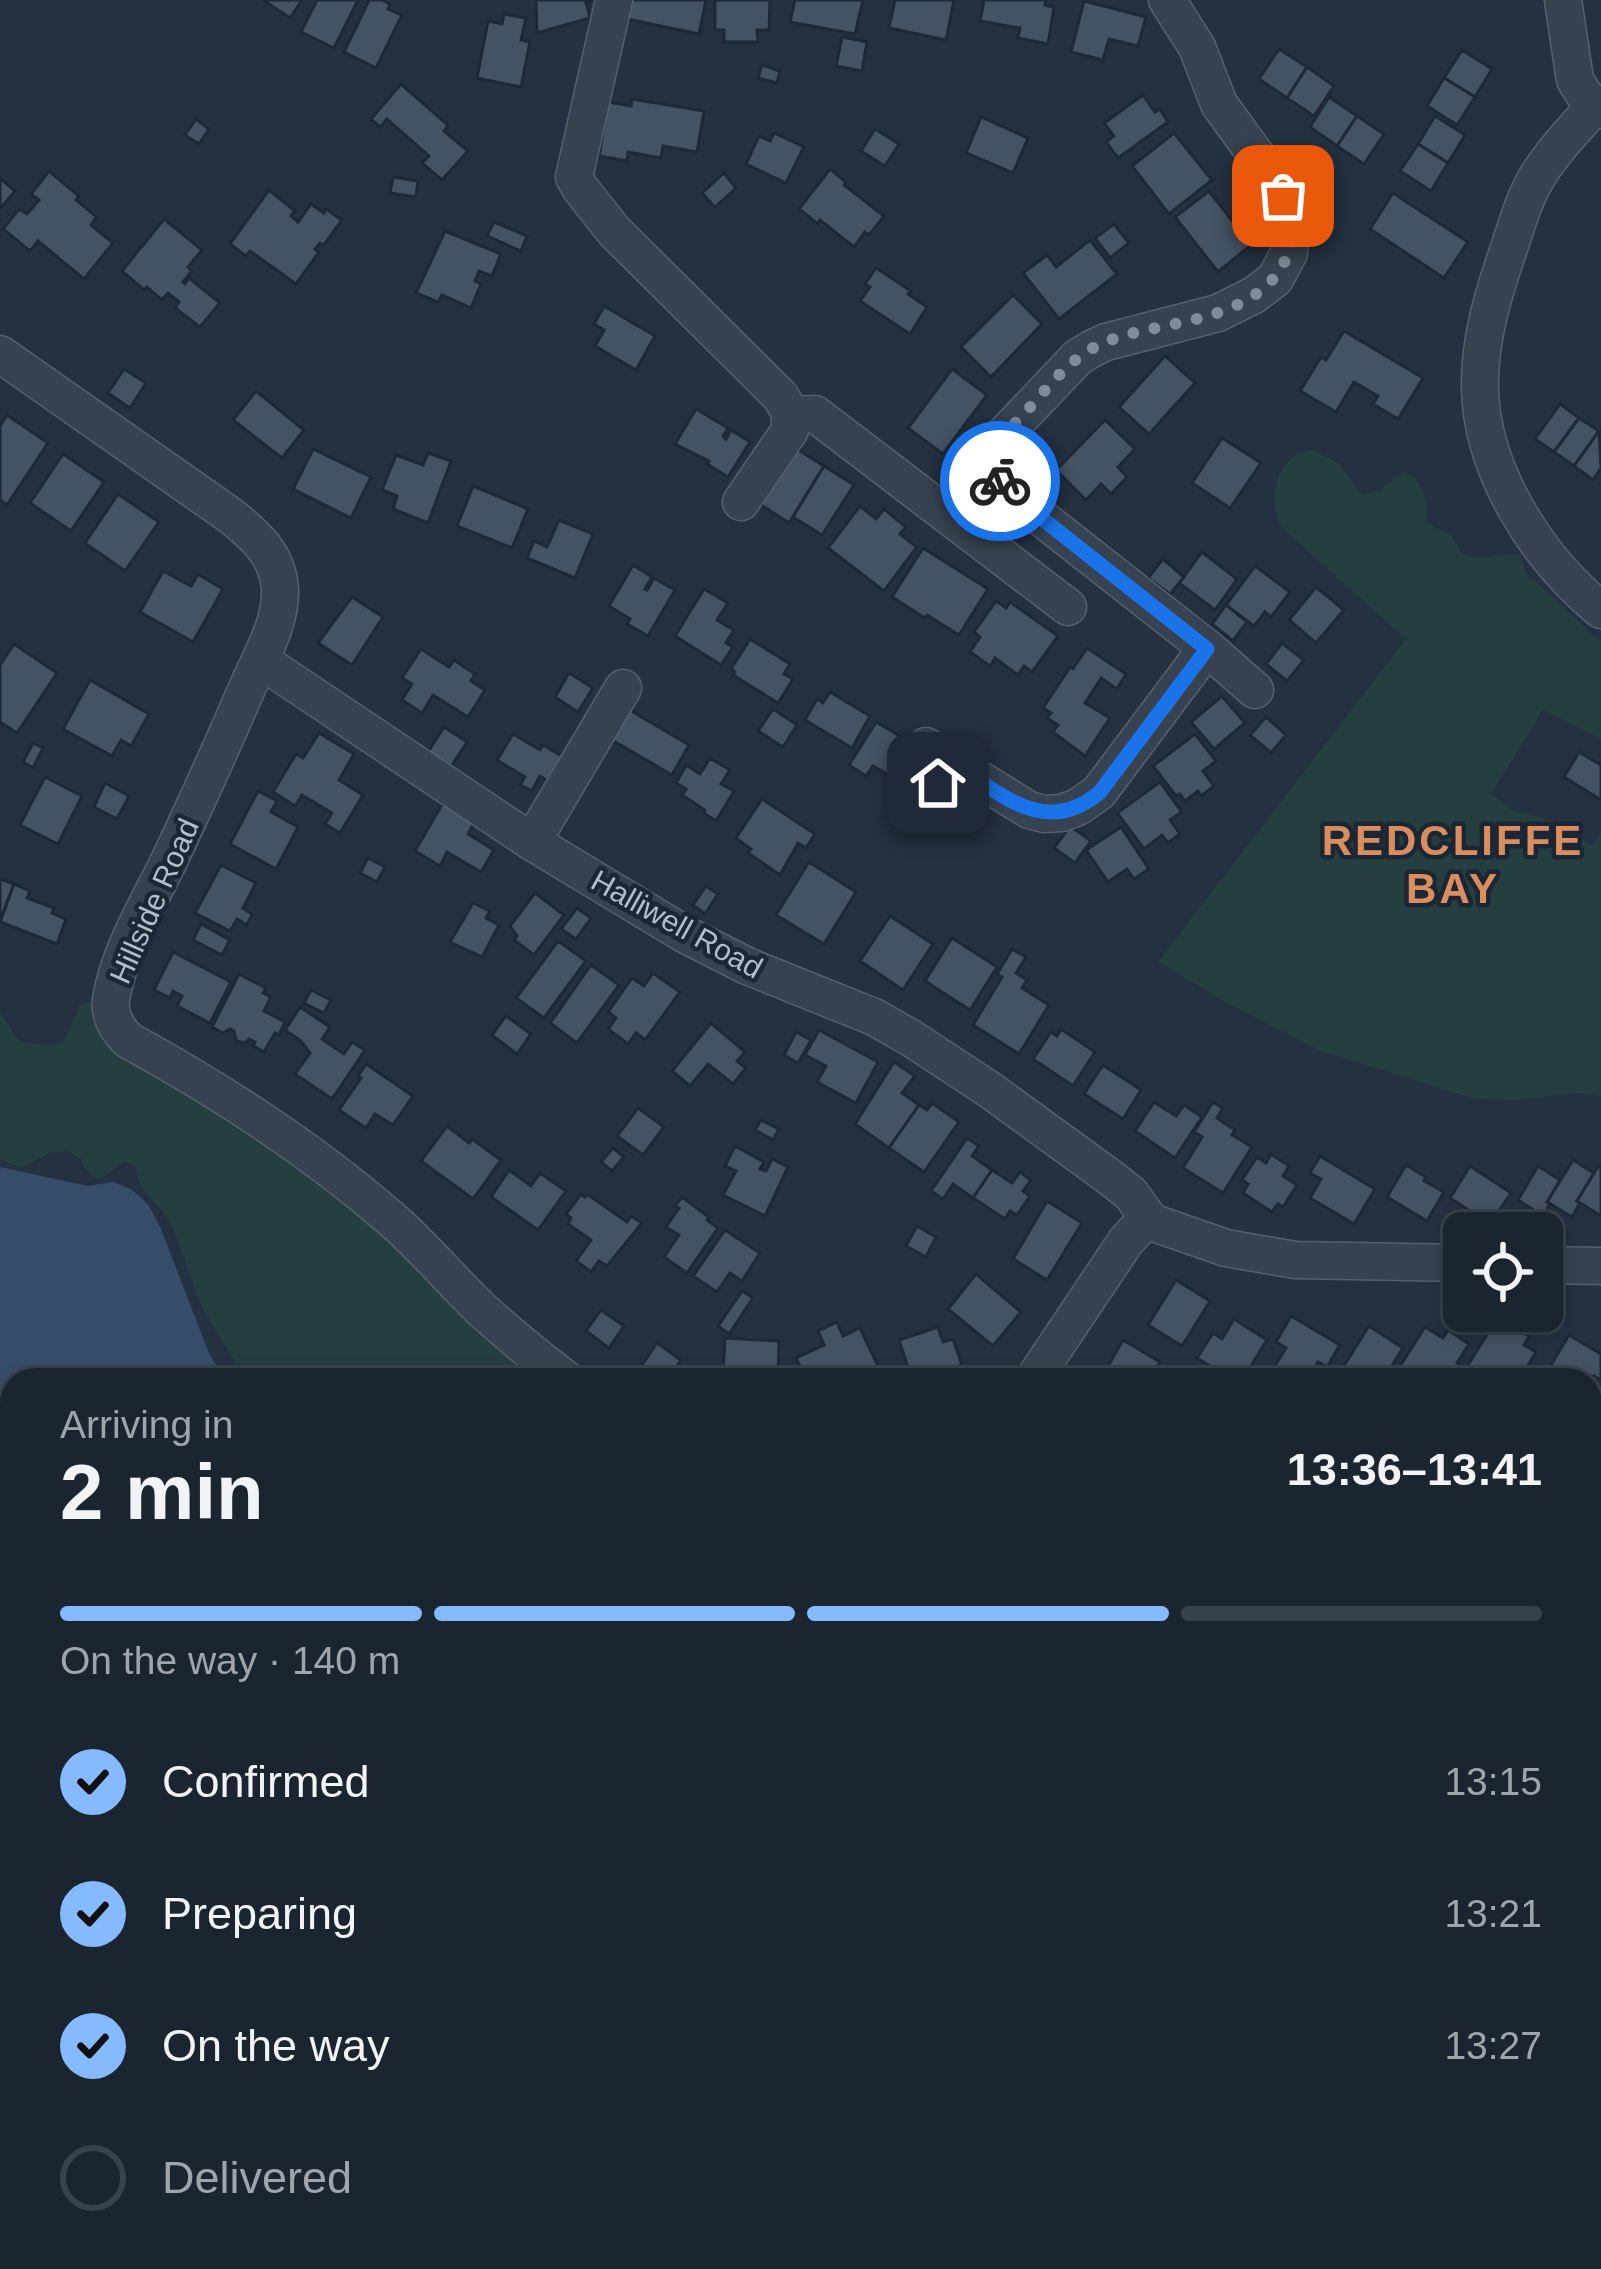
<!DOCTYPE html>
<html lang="en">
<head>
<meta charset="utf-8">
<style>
  :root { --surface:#1a2530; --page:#232d38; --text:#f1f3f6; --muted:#9fa5ab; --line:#38424c; --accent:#85bafe }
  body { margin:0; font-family:Helvetica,sans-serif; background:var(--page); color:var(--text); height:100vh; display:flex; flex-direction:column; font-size:45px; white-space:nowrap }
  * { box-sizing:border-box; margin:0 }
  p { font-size:39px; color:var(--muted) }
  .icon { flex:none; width:66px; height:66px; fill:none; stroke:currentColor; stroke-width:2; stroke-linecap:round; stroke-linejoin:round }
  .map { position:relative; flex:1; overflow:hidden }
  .sheet { position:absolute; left:0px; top:1368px; width:1602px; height:903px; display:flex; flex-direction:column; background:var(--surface); border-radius:36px 36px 0 0; box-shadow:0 6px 18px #0003,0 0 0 3px var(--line) }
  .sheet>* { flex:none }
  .controls { position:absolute; left:1443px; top:1212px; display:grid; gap:24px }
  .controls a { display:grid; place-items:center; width:120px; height:120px; border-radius:18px; background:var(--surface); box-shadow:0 6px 18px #0003,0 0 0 3px var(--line); font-size:60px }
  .pin { position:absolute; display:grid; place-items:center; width:102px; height:102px; color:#fff; margin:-51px; border-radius:24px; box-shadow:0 6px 18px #0006 }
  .courier { position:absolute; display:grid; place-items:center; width:120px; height:120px; margin:-60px; border:9px solid #1a73e8; border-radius:50%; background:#fff; color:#222; box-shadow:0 3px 15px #0007 }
  .summary em { font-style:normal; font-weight:700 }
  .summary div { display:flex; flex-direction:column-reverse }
  .summary { display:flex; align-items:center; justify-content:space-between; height:204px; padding:0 60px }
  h1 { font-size:78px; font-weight:700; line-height:90px }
  .bar { display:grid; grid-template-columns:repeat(4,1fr); gap:18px 12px; align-content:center; height:144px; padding:0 60px }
  .bar i { height:15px; border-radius:9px; background:var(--line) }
  .bar .active { background:var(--accent) }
  .bar p { grid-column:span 4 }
  ol { padding:0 60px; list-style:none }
  li { display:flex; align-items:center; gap:36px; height:132px }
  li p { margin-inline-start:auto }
  li .icon { padding:12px; border-radius:50%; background:var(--accent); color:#111; stroke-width:4 }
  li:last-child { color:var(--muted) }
  li i { width:66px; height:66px; border:6px solid var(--line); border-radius:50% }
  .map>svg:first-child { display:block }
  .green { fill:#253f41 }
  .water { fill:#354d68 }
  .building { fill:#445364; stroke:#1e2937; stroke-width:3 }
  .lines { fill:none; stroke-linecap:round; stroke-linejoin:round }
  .minor-casing { stroke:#55606d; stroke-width:39 }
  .minor { stroke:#374250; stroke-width:36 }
  .done { stroke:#818c9a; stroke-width:12; stroke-dasharray:0 21.6 }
  .route { stroke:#1a73e8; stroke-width:15 }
  .labels { text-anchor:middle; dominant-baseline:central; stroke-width:9; stroke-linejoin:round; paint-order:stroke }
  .street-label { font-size:30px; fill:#b3bdca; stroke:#1c2735 }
  .district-label { font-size:42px; font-weight:bold; letter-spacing:3px; fill:#db8e5d; stroke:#1c2735 }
</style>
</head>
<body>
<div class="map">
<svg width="1601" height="2269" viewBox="0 0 1601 2269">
  <rect width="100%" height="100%" fill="#233140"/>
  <g class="green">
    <path d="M1313,449L1339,464L1362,495L1380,491L1403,471C1428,484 1425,498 1427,523L1452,536L1462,554C1487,562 1497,552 1520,555L1525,572L1601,642V739L1543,710L1491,794L1514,811L1549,820L1575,830L1586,842L1593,845L1601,833V1096L1575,1093L1515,1100L1475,1099L1318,1050L1217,997L1158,962L1406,639L1280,526C1271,503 1272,474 1293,457C1298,452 1306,452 1313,449Z"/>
    <path d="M90,1002L189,1094L300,1167L378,1231L539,1380H243C233,1352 213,1331 201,1304C189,1278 183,1248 170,1223C157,1198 141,1198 135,1167L125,1161L103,1177L93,1178L84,1167L81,1159L68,1151L49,1153L22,1168L0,1159V1013L20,1042C71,1048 61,1047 80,1004Z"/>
  </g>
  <polygon class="water" points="0,1167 88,1186 113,1182 131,1189 148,1204 161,1229 209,1353 224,1380 12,1380 12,2259 1590,2259 1590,2027 1601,2038 1601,2269 0,2269"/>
  <g class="building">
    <polygon points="263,0 302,0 290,18"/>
    <polygon points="317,0 358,0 334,48 301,32"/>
    <polygon points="369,0 382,0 390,4 388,9 402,15 376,68 344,52"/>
    <polygon points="536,0 593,0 586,2 590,18 537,33"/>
    <polygon points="627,0 706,0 699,34 623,18"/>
    <polygon points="715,0 770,0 769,30 757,30 758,42 724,42 724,30 715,30"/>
    <polygon points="795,0 863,0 855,34 790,22"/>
    <polygon points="895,0 954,0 946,40 889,28"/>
    <polygon points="984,0 1046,0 1045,5 1054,7 1048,44 1018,38 1020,28 980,21"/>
    <polygon points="1084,1 1146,17 1138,46 1109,39 1103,60 1071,52"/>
    <polygon points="504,14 526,18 521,40 530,42 521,87 477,78 488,21 502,24"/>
    <polygon points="842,37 867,42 862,71 836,66"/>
    <polygon points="1279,49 1307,67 1287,98 1259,79"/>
    <polygon points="1462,50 1492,69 1475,97 1444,78"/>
    <polygon points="762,65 780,71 777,83 758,78"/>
    <polygon points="1307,67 1334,86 1314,116 1287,98"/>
    <polygon points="1444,78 1475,97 1457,125 1427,106"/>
    <polygon points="401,84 448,125 444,131 468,151 442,180 422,163 429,156 387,119 380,127 371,119"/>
    <polygon points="1143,95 1155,112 1160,109 1168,122 1118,158 1106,142 1114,136 1104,123"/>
    <polygon points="1329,97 1357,116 1337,146 1310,127"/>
    <polygon points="632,99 704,111 697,152 663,146 661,158 628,152 627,161 599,156 608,102 631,106"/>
    <polygon points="1357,116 1384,134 1364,164 1337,146"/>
    <polygon points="1435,116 1465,135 1448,163 1418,144"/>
    <polygon points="981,117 1028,138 1013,173 966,153"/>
    <polygon points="196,119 209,129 199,144 185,135"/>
    <polygon points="875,129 899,144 885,166 861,151"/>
    <polygon points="774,133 804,147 786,183 746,164 759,136 770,141"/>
    <polygon points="1174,133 1212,180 1169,214 1132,166"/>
    <polygon points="1418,144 1448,163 1431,191 1400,171"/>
    <polygon points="830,169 846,182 844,185 884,216 869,235 865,232 854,247 820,220 818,224 799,209"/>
    <polygon points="49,171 79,196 76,200 97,217 91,225 113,243 84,279 38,241 30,251 3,229 19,209 27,214 39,200 31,194"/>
    <polygon points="724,173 736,188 715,207 702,193"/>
    <polygon points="393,177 418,181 416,197 390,193"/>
    <polygon points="0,178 15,191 0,209"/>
    <polygon points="269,190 295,211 291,216 298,222 311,204 324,213 326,209 342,220 324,245 320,243 315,249 319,252 296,284 250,251 246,256 230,244"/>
    <polygon points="1209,191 1251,245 1218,272 1175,217"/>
    <polygon points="1393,193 1468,242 1444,278 1370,229"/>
    <polygon points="164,219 202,250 188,267 192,271 183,282 185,284 189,278 220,303 200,327 175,308 179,302 168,293 162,300 147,287 144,290 122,271"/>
    <polygon points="494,222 527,236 521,251 487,236"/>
    <polygon points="1114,224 1129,243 1110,258 1095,238"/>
    <polygon points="445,231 501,254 492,276 479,271 475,281 481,284 471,308 442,295 438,302 416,293"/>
    <polygon points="1090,240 1117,274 1059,319 1023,273 1047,255 1056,267"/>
    <polygon points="876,268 911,291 908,294 927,307 910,334 860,301 870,287 865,284"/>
    <polygon points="1013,295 1042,324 991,377 961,347"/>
    <polygon points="604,306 655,336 636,370 595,346 604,330 594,324"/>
    <polygon points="1344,331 1423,378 1398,419 1373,404 1378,396 1354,382 1336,412 1300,391 1321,357 1326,360"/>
    <polygon points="1165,356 1195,383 1149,434 1119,407"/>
    <polygon points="124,369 146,383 130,408 108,393"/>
    <polygon points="952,369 987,395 943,454 908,428"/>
    <polygon points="256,391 304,430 282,458 233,420"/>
    <polygon points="1560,404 1579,418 1554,452 1535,439"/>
    <polygon points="696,409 728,428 723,436 726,439 731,430 750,442 728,477 707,464 709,461 675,444"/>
    <polygon points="7,415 48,443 7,505 0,500 0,426"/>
    <polygon points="1579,418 1599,431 1574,466 1554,452"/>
    <polygon points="1105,420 1135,449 1118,467 1127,477 1111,494 1101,484 1086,500 1056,470"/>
    <polygon points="1599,431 1601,468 1593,480 1574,466"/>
    <polygon points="1222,438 1261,463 1230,508 1192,483"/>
    <polygon points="792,446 824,466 789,523 758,503"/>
    <polygon points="313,449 371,477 351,518 293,489"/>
    <polygon points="428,453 451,461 428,523 393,509 397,496 382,490 396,455 423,465"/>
    <polygon points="63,454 104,482 71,531 30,503"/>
    <polygon points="824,466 854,485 822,535 793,517"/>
    <polygon points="473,486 528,509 512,548 457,526"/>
    <polygon points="118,494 159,522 125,571 85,543"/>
    <polygon points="860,506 876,519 884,509 906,527 900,534 917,547 884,591 828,548"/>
    <polygon points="559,520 593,534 575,578 527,558 534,541 547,547"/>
    <polygon points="923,548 988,589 959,635 927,615 925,618 892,597"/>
    <polygon points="1202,552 1237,579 1215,610 1179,583"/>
    <polygon points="1163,559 1184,577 1170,594 1148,578"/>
    <polygon points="633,565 652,577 645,589 647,590 654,578 675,590 648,636 627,624 630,619 609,606"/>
    <polygon points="1255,566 1290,592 1271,617 1265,612 1254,626 1226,605"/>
    <polygon points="163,571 191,586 198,574 223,589 193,642 140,612"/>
    <polygon points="1316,587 1344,610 1316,643 1289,620"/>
    <polygon points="704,589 728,603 717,620 734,630 726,643 733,647 721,665 675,636"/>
    <polygon points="352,597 383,617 352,665 318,643"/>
    <polygon points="996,601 1006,608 1010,602 1058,636 1032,672 1024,666 1018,675 995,658 990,666 970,652 980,637 974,632"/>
    <polygon points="1226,605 1247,622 1233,641 1212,624"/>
    <polygon points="750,639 790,664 784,674 793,679 778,703 733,675 735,672 731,669"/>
    <polygon points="1282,643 1304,660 1287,681 1266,664"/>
    <polygon points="14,644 57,673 17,733 0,722 0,665"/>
    <polygon points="1087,648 1126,674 1117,689 1101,678 1085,703 1110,718 1085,756 1053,732 1058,725 1047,718 1051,713 1043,708 1070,667 1073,669"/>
    <polygon points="421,649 449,667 454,660 475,674 471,681 485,690 468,717 433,695 422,713 402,700 412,684 402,678"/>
    <polygon points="569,673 593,688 578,712 555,697"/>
    <polygon points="90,680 149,714 131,746 121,740 112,756 63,729"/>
    <polygon points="830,692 870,716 852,748 805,720 817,699 823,703"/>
    <polygon points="1222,696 1245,723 1214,749 1191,722"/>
    <polygon points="623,706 689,745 672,775 605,736"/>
    <polygon points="773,709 797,725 783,747 758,731"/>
    <polygon points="1266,717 1286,735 1271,753 1250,735"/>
    <polygon points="876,722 919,747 919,759 902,783 873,766 866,776 849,765"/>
    <polygon points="444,727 467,742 451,767 428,752"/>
    <polygon points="319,733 354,754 339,780 363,795 340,833 325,824 332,813 302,795 295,806 273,792 296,754 303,758"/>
    <polygon points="513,734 540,750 543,745 567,759 553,784 540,776 532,791 520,785 525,777 497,760"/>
    <polygon points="1195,734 1216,761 1203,771 1214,786 1201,796 1198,791 1185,801 1180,794 1176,796 1153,766"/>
    <polygon points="33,743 43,748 33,768 23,762"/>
    <polygon points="1579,752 1601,765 1601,800 1564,777"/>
    <polygon points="710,758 730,770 721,784 734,791 716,821 704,813 705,810 682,795 686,789 676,783 686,765 700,774"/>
    <polygon points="45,777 82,796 58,844 20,825"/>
    <polygon points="1160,782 1182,812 1170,820 1180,834 1168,843 1162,835 1144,849 1117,813"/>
    <polygon points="105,783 129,796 117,819 94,807"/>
    <polygon points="904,784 926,797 910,820 890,807"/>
    <polygon points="258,791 277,801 271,812 298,827 276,869 230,844"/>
    <polygon points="448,794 474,823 468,834 494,850 481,872 447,852 440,866 415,851"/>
    <polygon points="762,799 815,834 806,848 798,843 780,875 748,853 751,849 736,838"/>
    <polygon points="1070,826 1091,841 1075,863 1054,848"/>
    <polygon points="1121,827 1149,869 1134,879 1127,869 1108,882 1086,850"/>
    <polygon points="368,858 385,867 377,882 360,873"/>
    <polygon points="809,862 856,892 824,944 776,915"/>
    <polygon points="221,865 256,883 243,908 252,914 247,925 237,919 230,931 195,913"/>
    <polygon points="0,879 14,884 0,921"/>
    <polygon points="14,884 30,891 27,898 54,908 52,913 66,919 57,944 0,922"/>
    <polygon points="706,886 718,894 705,914 693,905"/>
    <polygon points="535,893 564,915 534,955 514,940 517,936 510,926"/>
    <polygon points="473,903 490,911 486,918 499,925 482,957 450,942"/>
    <polygon points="577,908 591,918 576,939 561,929"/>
    <polygon points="890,916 933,944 903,990 860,961"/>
    <polygon points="201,924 230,940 222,955 193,940"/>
    <polygon points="952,938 997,967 970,1010 925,981"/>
    <polygon points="558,941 586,961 544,1018 516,998"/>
    <polygon points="1012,949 1026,957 1016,973 1027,980 1022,988 1049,1005 1019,1054 973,1025 1002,977 997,974"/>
    <polygon points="173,952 231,982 210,1023 177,1006 182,996 173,991 170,998 154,990"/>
    <polygon points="591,965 619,985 577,1043 550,1023"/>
    <polygon points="653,973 680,992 645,1040 636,1033 628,1044 608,1029 616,1018 608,1012 632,978 644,986"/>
    <polygon points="239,974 266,988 263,993 271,997 264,1011 285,1022 279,1035 275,1033 264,1052 253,1046 255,1042 249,1039 245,1043 236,1041 234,1031 230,1029 223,1033 212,1027"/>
    <polygon points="311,990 331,1000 324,1013 304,1003"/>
    <polygon points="300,1007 330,1027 322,1039 344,1054 352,1042 365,1050 332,1099 295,1074 310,1053 301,1041 285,1030"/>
    <polygon points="506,1016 531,1034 517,1054 492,1035"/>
    <polygon points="711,1023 745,1052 737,1061 746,1068 733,1084 708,1064 690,1086 672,1071"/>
    <polygon points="1061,1029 1095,1052 1073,1086 1033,1059 1051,1032 1057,1036"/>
    <polygon points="819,1030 878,1062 856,1103 817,1082 826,1066 805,1055"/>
    <polygon points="796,1032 811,1040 798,1063 784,1055"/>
    <polygon points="894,1062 915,1076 902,1093 919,1105 889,1148 855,1124"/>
    <polygon points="366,1064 413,1096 393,1125 375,1114 366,1128 339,1110 361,1078 358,1076"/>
    <polygon points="1103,1065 1141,1090 1123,1119 1084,1094"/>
    <polygon points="1154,1102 1176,1116 1184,1105 1202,1117 1175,1158 1135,1131"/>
    <polygon points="1213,1102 1223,1108 1217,1118 1235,1130 1232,1135 1252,1147 1223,1193 1183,1168 1202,1137 1194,1132"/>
    <polygon points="932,1103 959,1122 924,1172 889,1148 919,1105 927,1110"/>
    <polygon points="638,1108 664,1127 643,1155 617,1136"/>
    <polygon points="761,1120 779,1129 773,1140 755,1130"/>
    <polygon points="447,1126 469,1143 472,1139 501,1160 473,1199 421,1161"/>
    <polygon points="967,1138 979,1146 972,1156 992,1170 973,1198 953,1184 943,1199 931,1191"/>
    <polygon points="735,1146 764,1162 760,1169 766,1171 772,1159 788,1167 765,1216 723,1195 736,1171 725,1166"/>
    <polygon points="613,1148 624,1157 612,1171 601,1162"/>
    <polygon points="1271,1154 1289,1166 1283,1176 1297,1185 1283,1207 1278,1204 1272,1212 1243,1193 1248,1184 1242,1180 1257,1157 1266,1163"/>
    <polygon points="1320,1156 1375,1189 1354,1224 1310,1198 1321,1179 1310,1173"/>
    <polygon points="1573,1160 1594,1173 1577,1201 1580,1203 1572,1217 1547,1202"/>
    <polygon points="1406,1165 1426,1177 1424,1181 1444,1192 1427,1221 1387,1197"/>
    <polygon points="1599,1165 1601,1167 1601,1216 1577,1201"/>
    <polygon points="1470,1166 1511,1193 1490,1224 1450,1198"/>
    <polygon points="1538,1166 1560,1180 1547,1202 1550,1204 1543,1216 1518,1200"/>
    <polygon points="509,1170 531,1186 540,1173 566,1191 538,1230 491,1197"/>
    <polygon points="992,1170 1012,1183 1020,1172 1031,1180 1023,1191 1030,1196 1017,1215 1010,1211 1005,1219 973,1198"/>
    <polygon points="581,1194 585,1197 587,1194 627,1222 631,1216 642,1223 607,1266 599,1261 591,1272 576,1261 591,1240 568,1224 571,1218 566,1214"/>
    <polygon points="682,1197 709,1217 707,1220 718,1228 687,1273 664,1257 679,1235 666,1227 679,1208 675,1206"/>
    <polygon points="1047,1201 1082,1223 1047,1280 1013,1259"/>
    <polygon points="917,1226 936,1237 926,1257 906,1246"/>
    <polygon points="725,1230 760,1253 742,1281 730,1273 717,1292 693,1276"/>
    <polygon points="976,1274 1021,1312 993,1346 948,1309"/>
    <polygon points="1176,1280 1210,1301 1182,1346 1148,1325"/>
    <polygon points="742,1291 753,1298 729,1334 718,1326"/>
    <polygon points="601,1310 624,1326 609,1348 586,1331"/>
    <polygon points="1291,1316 1340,1345 1327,1367 1318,1362 1308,1380 1285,1380 1271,1372 1286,1348 1276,1342"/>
    <polygon points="1498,1317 1529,1336 1524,1345 1536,1352 1519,1380 1473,1380 1478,1372 1468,1365"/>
    <polygon points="1234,1319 1267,1340 1242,1380 1232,1380 1197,1358 1213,1333 1222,1339"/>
    <polygon points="837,1322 843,1336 860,1328 878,1366 849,1380 807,1380 796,1358 824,1345 818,1331"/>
    <polygon points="1369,1326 1403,1348 1383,1380 1346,1380 1338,1375"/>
    <polygon points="938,1327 943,1342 953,1339 962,1365 912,1380 899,1340"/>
    <polygon points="1425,1327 1443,1338 1448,1330 1469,1344 1457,1363 1464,1367 1456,1380 1398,1380 1393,1377"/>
    <polygon points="1569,1335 1601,1354 1601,1380 1594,1376 1590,1383 1590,1380 1542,1380"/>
    <polygon points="725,1338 779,1341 778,1377 723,1375"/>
    <polygon points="1123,1340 1160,1362 1150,1380 1100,1380"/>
    <polygon points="657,1343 681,1360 667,1380 642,1365"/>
    <polygon points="1601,1648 1601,1694 1590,1684 1590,1661"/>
  </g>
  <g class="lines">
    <g class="minor-casing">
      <g id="minor">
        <polyline points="614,0 574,177 580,188 614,231 781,397 790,413 790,430 741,502"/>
        <path d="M1167,0L1197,47L1219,104L1277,184L1288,206L1291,223L1289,253L1275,279L1254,295L1218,313L1106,342L1091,349L1077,358L1002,437C991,458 994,477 1011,494L1207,648L1255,690"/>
        <polyline points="1563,0 1575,80 1585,96 1601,110"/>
        <path d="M1596,105C1575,128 1553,151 1537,177C1523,200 1516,228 1507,254C1492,298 1479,342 1480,389C1482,472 1538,559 1601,610"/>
        <path d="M0,354L231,516C256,536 278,555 280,590C281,624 261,656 248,686C222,746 196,804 168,863C147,905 119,952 111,999C109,1015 117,1029 128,1040C223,1092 315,1152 396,1223C426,1250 452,1281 481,1309C509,1334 537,1358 567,1380"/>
        <polyline points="790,415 815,414 1068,607"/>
        <polyline points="260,660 532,842 686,935 747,966 874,1017 911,1038 990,1090 1111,1178 1131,1194 1151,1222"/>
        <polyline points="926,746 1029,810 1044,814 1062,813 1078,807 1099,792 1207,648"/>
        <polyline points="532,842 623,688"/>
        <polyline points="1542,1265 1601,1266"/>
        <polyline points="1033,1380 1126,1241 1139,1227 1151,1222 1226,1248 1295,1260 1464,1263"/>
        <polyline points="1590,1488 1599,1481"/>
        <polyline points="1590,1520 1601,1539"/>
      </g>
    </g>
    <use href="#minor" class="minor"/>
  </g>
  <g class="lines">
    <path class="done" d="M1000,481C989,452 1001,437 1021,417C1043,394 1065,363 1093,348C1130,328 1178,327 1217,313C1272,295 1308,255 1283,196"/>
    <path class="route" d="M938,783L951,762C1000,793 1045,839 1100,792L1207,649L1011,494L1000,481"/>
  </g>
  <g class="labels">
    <g class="street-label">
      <text transform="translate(154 901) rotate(-66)">Hillside Road</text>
      <text transform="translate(677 924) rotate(29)">Halliwell Road</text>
    </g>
    <g class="district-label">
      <text x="1453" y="840">REDCLIFFE<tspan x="1453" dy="48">BAY</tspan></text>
    </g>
  </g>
</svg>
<div class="controls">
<a><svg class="icon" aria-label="locate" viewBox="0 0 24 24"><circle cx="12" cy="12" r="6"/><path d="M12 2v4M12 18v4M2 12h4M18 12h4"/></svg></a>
</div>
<div class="pin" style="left:1283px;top:196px;background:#ea580c"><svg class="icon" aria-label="bag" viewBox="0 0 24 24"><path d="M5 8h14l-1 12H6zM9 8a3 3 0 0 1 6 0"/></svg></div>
<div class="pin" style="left:938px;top:783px;background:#1f2937"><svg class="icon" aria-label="home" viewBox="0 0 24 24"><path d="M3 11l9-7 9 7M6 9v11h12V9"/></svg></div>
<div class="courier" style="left:1000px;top:481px"><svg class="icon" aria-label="bike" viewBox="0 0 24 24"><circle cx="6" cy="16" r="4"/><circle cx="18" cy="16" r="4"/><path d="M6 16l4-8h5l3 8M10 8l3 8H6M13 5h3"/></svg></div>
<section class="sheet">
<div class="summary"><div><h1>2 min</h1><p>Arriving in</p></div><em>13:36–13:41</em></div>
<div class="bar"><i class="active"></i><i class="active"></i><i class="active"></i><i></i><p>On the way · 140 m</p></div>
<ol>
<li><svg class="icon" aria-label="check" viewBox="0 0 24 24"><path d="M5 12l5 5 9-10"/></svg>Confirmed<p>13:15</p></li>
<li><svg class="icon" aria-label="check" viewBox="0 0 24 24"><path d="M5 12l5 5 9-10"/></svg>Preparing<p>13:21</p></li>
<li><svg class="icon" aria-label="check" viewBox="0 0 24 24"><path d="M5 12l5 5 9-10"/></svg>On the way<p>13:27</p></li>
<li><i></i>Delivered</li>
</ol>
</section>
</div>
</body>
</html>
